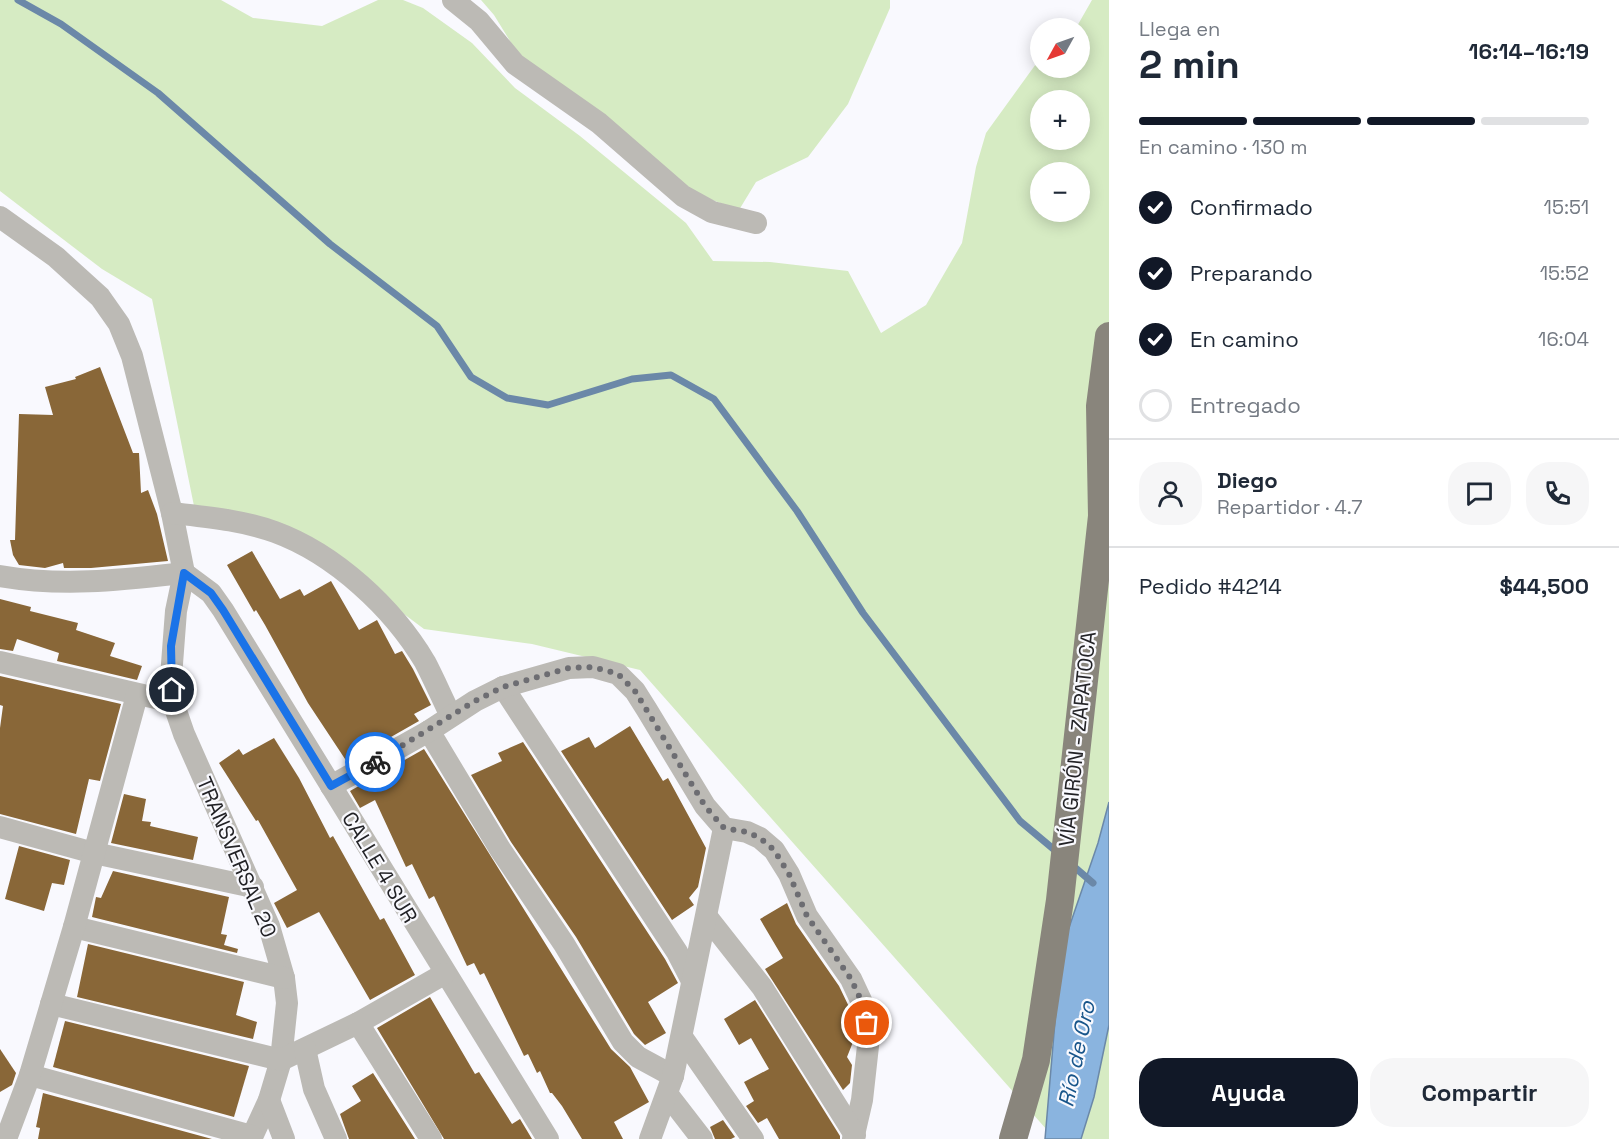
<!DOCTYPE html>
<html lang="es">
<head>
<meta charset="utf-8">
<style>
  :root { --surface:#fff; --page:#f6f6f7; --text:#1f2937; --muted:#747a83; --line:#e0e1e3; --accent:#111827 }
  body { margin:0; font-family:"Space Grotesk",sans-serif; background:var(--page); color:var(--text); height:100vh; display:flex; flex-direction:column; font-size:22px; white-space:nowrap }
  * { box-sizing:border-box; margin:0 }
  p { font-size:20px; color:var(--muted) }
  .icon { flex:none; width:33px; height:33px; fill:none; stroke:currentColor; stroke-width:2; stroke-linecap:round; stroke-linejoin:round }
  .map { position:relative; flex:1; overflow:hidden }
  .drawer { display:flex; flex-direction:column; background:var(--surface); width:510px }
  .drawer>* { flex:none }
  .needle { width:39px; rotate:230deg }
  .buttons { position:absolute; left:1030px; top:18px; display:grid; gap:12px }
  .buttons a { display:grid; place-items:center; width:60px; height:60px; border-radius:50%; background:var(--surface); box-shadow:0 3px 15px #0003; font-size:30px }
  .pin { position:absolute; display:grid; place-items:center; width:51px; height:51px; color:#fff; margin:-26px; border:3px solid #fff; border-radius:50%; box-shadow:0 2px 6px #0007 }
  .courier { position:absolute; display:grid; place-items:center; width:60px; height:60px; margin:-30px; border:4px solid #1a73e8; border-radius:50%; background:#fff; color:#222; box-shadow:0 2px 8px #0007 }
  .overview em { font-style:normal; font-weight:800 }
  .overview div { display:flex; flex-direction:column-reverse }
  .overview { display:flex; align-items:center; justify-content:space-between; height:102px; padding:0 30px }
  h1 { font-size:39px; font-weight:800; line-height:45px }
  .bar { display:grid; grid-template-columns:repeat(4,1fr); gap:9px 6px; align-content:center; height:72px; padding:0 30px }
  .bar i { height:8px; border-radius:4px; background:var(--line) }
  .bar .active { background:var(--accent) }
  .bar p { grid-column:span 4 }
  .line { display:flex; align-items:center; gap:15px; padding:0 30px; border-top:2px solid var(--line) }
  .line div { flex:1 }
  .round { display:grid; place-items:center; flex:none; width:63px; height:63px; border-radius:24px; background:var(--page) }
  ol { padding:0 30px; list-style:none }
  li { display:flex; align-items:center; gap:18px; height:66px }
  li p { margin-inline-start:auto }
  li .icon { padding:6px; border-radius:50%; background:var(--accent); color:#fff; stroke-width:4 }
  li:last-child { color:var(--muted) }
  li i { width:33px; height:33px; border:3px solid var(--line); border-radius:50% }
  .primary-button { display:flex; gap:12px; margin-top:auto; padding:12px 30px }
  .primary-button a { flex:1; height:69px; border-radius:24px; background:var(--accent); color:#fff; font-size:24px; font-weight:800; line-height:69px; text-align:center }
  .primary-button a+a { background:var(--page); color:var(--text) }
  main { display:flex; flex:1; min-height:0 }
  .map>svg:first-child { display:block }
  .green { fill:#d6ebc3; fill-rule:evenodd }
  .water { fill:#8ab4df; stroke:#6b88a8; stroke-width:1.5 }
  .lines { fill:none; stroke-linecap:round; stroke-linejoin:round }
  .stream { stroke:#6b88a8; stroke-width:7 }
  .building { fill:#896738 }
  .minor { stroke:#bcbab5; stroke-width:22 }
  .major { stroke:#89857c; stroke-width:28 }
  .done { stroke:#6d6d72; stroke-width:6; stroke-dasharray:0 10.8 }
  .route { stroke:#1a73e8; stroke-width:8 }
  .labels { text-anchor:middle; dominant-baseline:central; stroke-width:4.5; stroke-linejoin:round; paint-order:stroke }
  .street-label { font-size:21px; fill:#222226; stroke:#f9f9fe }
  .water-label { font-size:22px; font-style:italic; fill:#18558a; stroke:#f9f9fe }
</style>
</head>
<body>
<main>
<div class="map">
<svg width="1109" height="1139" viewBox="0 0 1109 1139">
  <rect width="100%" height="100%" fill="#f9f9fe"/>
  <g class="green">
    <path d="M0,0H221L253,18L322,26L378,0H403L423,8L472,43L515,88L580,136L686,223L713,261L770,262L848,271L881,333L926,305L962,243L976,167L986,133L1041,57V68H1080V28H1076L1092,0H1109V1139H1055L640,670L532,644L424,629L293,531L194,506L152,299L102,269L0,191ZM1041,100H1080V140H1041ZM1041,172H1080V212H1041Z"/>
    <polygon points="481,0 890,0 890,8 848,104 808,157 756,182 739,210 699,195 518,54 494,15"/>
  </g>
  <polygon class="water" points="1109,802 1109,1025 1094,1097 1081,1139 1045,1139 1061,951 1098,843"/>
  <g class="lines">
    <g class="stream">
      <polyline points="18,0 61,24 158,93 330,244 437,326 471,377 507,398 548,405 632,379 671,375 714,399 797,511 863,613 1020,821 1057,852"/>
      <polyline points="1072,865 1093,883"/>
    </g>
  </g>
  <g class="building">
    <polygon points="100,367 133,453 139,453 141,493 148,490 157,514 168,561 91,568 64,568 63,563 45,568 19,565 13,555 10,540 15,540 19,414 53,415 45,387 76,379 75,377"/>
    <polygon points="252,551 280,599 300,589 304,596 331,581 359,630 377,620 395,654 402,651 413,669 431,705 414,714 419,721 347,762 308,703 265,625 256,610 254,612 227,565"/>
    <polygon points="0,599 31,607 30,611 78,623 76,630 115,643 110,656 142,666 137,680 57,661 59,653 17,639 13,651 0,649"/>
    <polygon points="0,676 121,704 100,781 89,779 76,834 0,814 0,728 3,706 0,705"/>
    <polygon points="630,726 663,781 668,778 706,848 698,887 689,898 694,905 672,920 561,751 589,737 595,748"/>
    <polygon points="274,738 299,778 330,838 333,836 380,920 384,918 415,975 370,1000 319,912 287,928 274,903 297,890 258,820 256,821 219,763 239,749 243,755"/>
    <polygon points="523,742 665,959 678,983 648,1002 666,1033 645,1045 634,1034 576,937 511,842 471,775 502,761 498,753"/>
    <polygon points="424,749 611,1049 630,1067 649,1102 614,1122 623,1139 582,1139 562,1106 552,1093 550,1093 540,1071 537,1073 528,1054 524,1056 484,973 480,975 474,963 467,966 434,896 429,899 412,864 406,867 375,800 360,808 350,791"/>
    <polygon points="124,794 146,799 142,821 151,822 150,826 198,837 193,860 111,843"/>
    <polygon points="19,846 70,860 64,885 52,883 44,911 5,899"/>
    <polygon points="113,871 229,897 221,934 227,935 224,945 238,949 237,953 92,917 96,897 101,898"/>
    <polygon points="787,903 796,924 839,986 852,1013 855,1037 847,1057 852,1065 850,1083 843,1090 765,969 783,958 760,919"/>
    <polygon points="88,944 244,982 236,1015 257,1022 253,1039 77,997"/>
    <polygon points="430,997 475,1074 479,1072 512,1124 520,1119 532,1139 444,1139 377,1028"/>
    <polygon points="755,1000 840,1136 840,1139 779,1139 767,1118 758,1123 746,1106 754,1101 744,1082 769,1069 751,1038 739,1045 724,1019"/>
    <polygon points="65,1021 249,1066 234,1117 53,1067"/>
    <polygon points="0,1049 16,1073 12,1085 0,1092"/>
    <polygon points="373,1073 415,1139 349,1139 340,1114 361,1101 352,1086"/>
    <polygon points="43,1093 212,1139 38,1139 40,1128 36,1127"/>
    <polygon points="723,1120 735,1137 731,1139 715,1139 710,1127"/>
  </g>
  <g class="lines">
    <g class="minor">
      <polyline points="453,0 479,21 515,64 599,123 683,196 712,212 756,223"/>
      <polyline points="0,217 56,257 100,297 119,324 132,356 172,513 184,573 176,611 171,677 173,702 184,734 269,926 284,978 287,1003 281,1060 269,1100 251,1139"/>
      <path d="M172,513C206,517 242,520 275,532C335,554 393,608 425,662C434,679 442,698 451,716"/>
      <polyline points="184,573 211,593 223,610 548,1139"/>
      <path d="M0,576C63,587 121,580 184,573"/>
      <polyline points="0,662 173,702"/>
      <polyline points="503,687 677,952 692,981"/>
      <polyline points="429,731 500,849 564,944 623,1042 638,1057 673,1076"/>
      <polyline points="331,786 429,731 475,701 503,687 569,668 593,667 618,674 635,691 647,710 705,806 724,828 747,832 760,838 774,850 789,874 807,916 851,979 865,1009 869,1037 862,1100 853,1139"/>
      <polyline points="0,827 94,853 253,887"/>
      <polyline points="707,917 762,987 855,1135"/>
      <polyline points="74,927 284,978"/>
      <polyline points="51,1004 281,1060 358,1023 444,974"/>
      <polyline points="358,1023 431,1139"/>
      <polyline points="682,1037 753,1139"/>
      <polyline points="305,1049 314,1089 336,1139"/>
      <polyline points="30,1075 252,1136"/>
      <polyline points="668,1095 702,1139"/>
      <polyline points="269,1100 284,1139"/>
      <polyline points="6,1139 30,1075 74,927 137,695"/>
      <polyline points="650,1139 673,1076 724,828"/>
    </g>
    <polyline class="major" points="1013,1139 1036,1060 1060,900 1102,516 1100,406 1109,336"/>
  </g>
  <g class="lines">
    <polyline class="done" points="375,762 475,701 503,687 569,668 593,667 618,674 635,691 705,806 724,828 747,832 760,838 774,850 789,874 807,916 851,979 865,1009 867,1023"/>
    <polyline class="route" points="172,690 171,646 184,573 211,593 223,610 331,786 375,762"/>
  </g>
  <g class="labels">
    <g class="street-label">
      <text transform="translate(1077 739) rotate(-84)">VÍA GIRÓN - ZAPATOCA</text>
      <text transform="translate(237 857) rotate(67)">TRANSVERSAL 20</text>
      <text transform="translate(380 867) rotate(59)">CALLE 4 SUR</text>
    </g>
    <g class="water-label">
      <text transform="translate(1076 1054) rotate(-78)">Río de Oro</text>
    </g>
  </g>
</svg>
<div class="buttons">
<a><svg class="needle" viewBox="-14 -14 28 28"><path d="M0-13l5 13h-10z" fill="#e53935"/><path d="M0 13l5-13h-10z" fill="#747a83"/></svg></a>
<a>+</a>
<a>−</a>
</div>
<div class="pin" style="left:867px;top:1023px;background:#ea580c"><svg class="icon" aria-label="bag" viewBox="0 0 24 24"><path d="M5 8h14l-1 12H6zM9 8a3 3 0 0 1 6 0"/></svg></div>
<div class="pin" style="left:172px;top:690px;background:#1f2937"><svg class="icon" aria-label="home" viewBox="0 0 24 24"><path d="M3 11l9-7 9 7M6 9v11h12V9"/></svg></div>
<div class="courier" style="left:375px;top:762px"><svg class="icon" aria-label="bike" viewBox="0 0 24 24"><circle cx="6" cy="16" r="4"/><circle cx="18" cy="16" r="4"/><path d="M6 16l4-8h5l3 8M10 8l3 8H6M13 5h3"/></svg></div>
</div>
<section class="drawer">
<div class="overview"><div><h1>2 min</h1><p>Llega en</p></div><em>16:14–16:19</em></div>
<div class="bar"><i class="active"></i><i class="active"></i><i class="active"></i><i></i><p>En camino · 130 m</p></div>
<ol>
<li><svg class="icon" aria-label="check" viewBox="0 0 24 24"><path d="M5 12l5 5 9-10"/></svg>Confirmado<p>15:51</p></li>
<li><svg class="icon" aria-label="check" viewBox="0 0 24 24"><path d="M5 12l5 5 9-10"/></svg>Preparando<p>15:52</p></li>
<li><svg class="icon" aria-label="check" viewBox="0 0 24 24"><path d="M5 12l5 5 9-10"/></svg>En camino<p>16:04</p></li>
<li><i></i>Entregado</li>
</ol>
<div class="line" style="height:108px"><a class="round"><svg class="icon" aria-label="person" viewBox="0 0 24 24"><circle cx="12" cy="8" r="4"/><path d="M4 21q1-7 8-7t8 7"/></svg></a><div><b>Diego</b><p>Repartidor · 4.7</p></div><a class="round"><svg class="icon" aria-label="chat" viewBox="0 0 24 24"><path d="M4 5h16v11H9l-5 4z"/></svg></a><a class="round"><svg class="icon" aria-label="phone" viewBox="0 0 24 24"><path d="M5 4h4l2 5-3 2q2 4 5 5l2-3 5 2v4C11 20 4 13 5 4z"/></svg></a></div>
<div class="line" style="height:78px"><div>Pedido #4214</div><b>$44,500</b></div>
<div class="primary-button"><a>Ayuda</a><a>Compartir</a></div>
</section>
</main>
</body>
</html>
